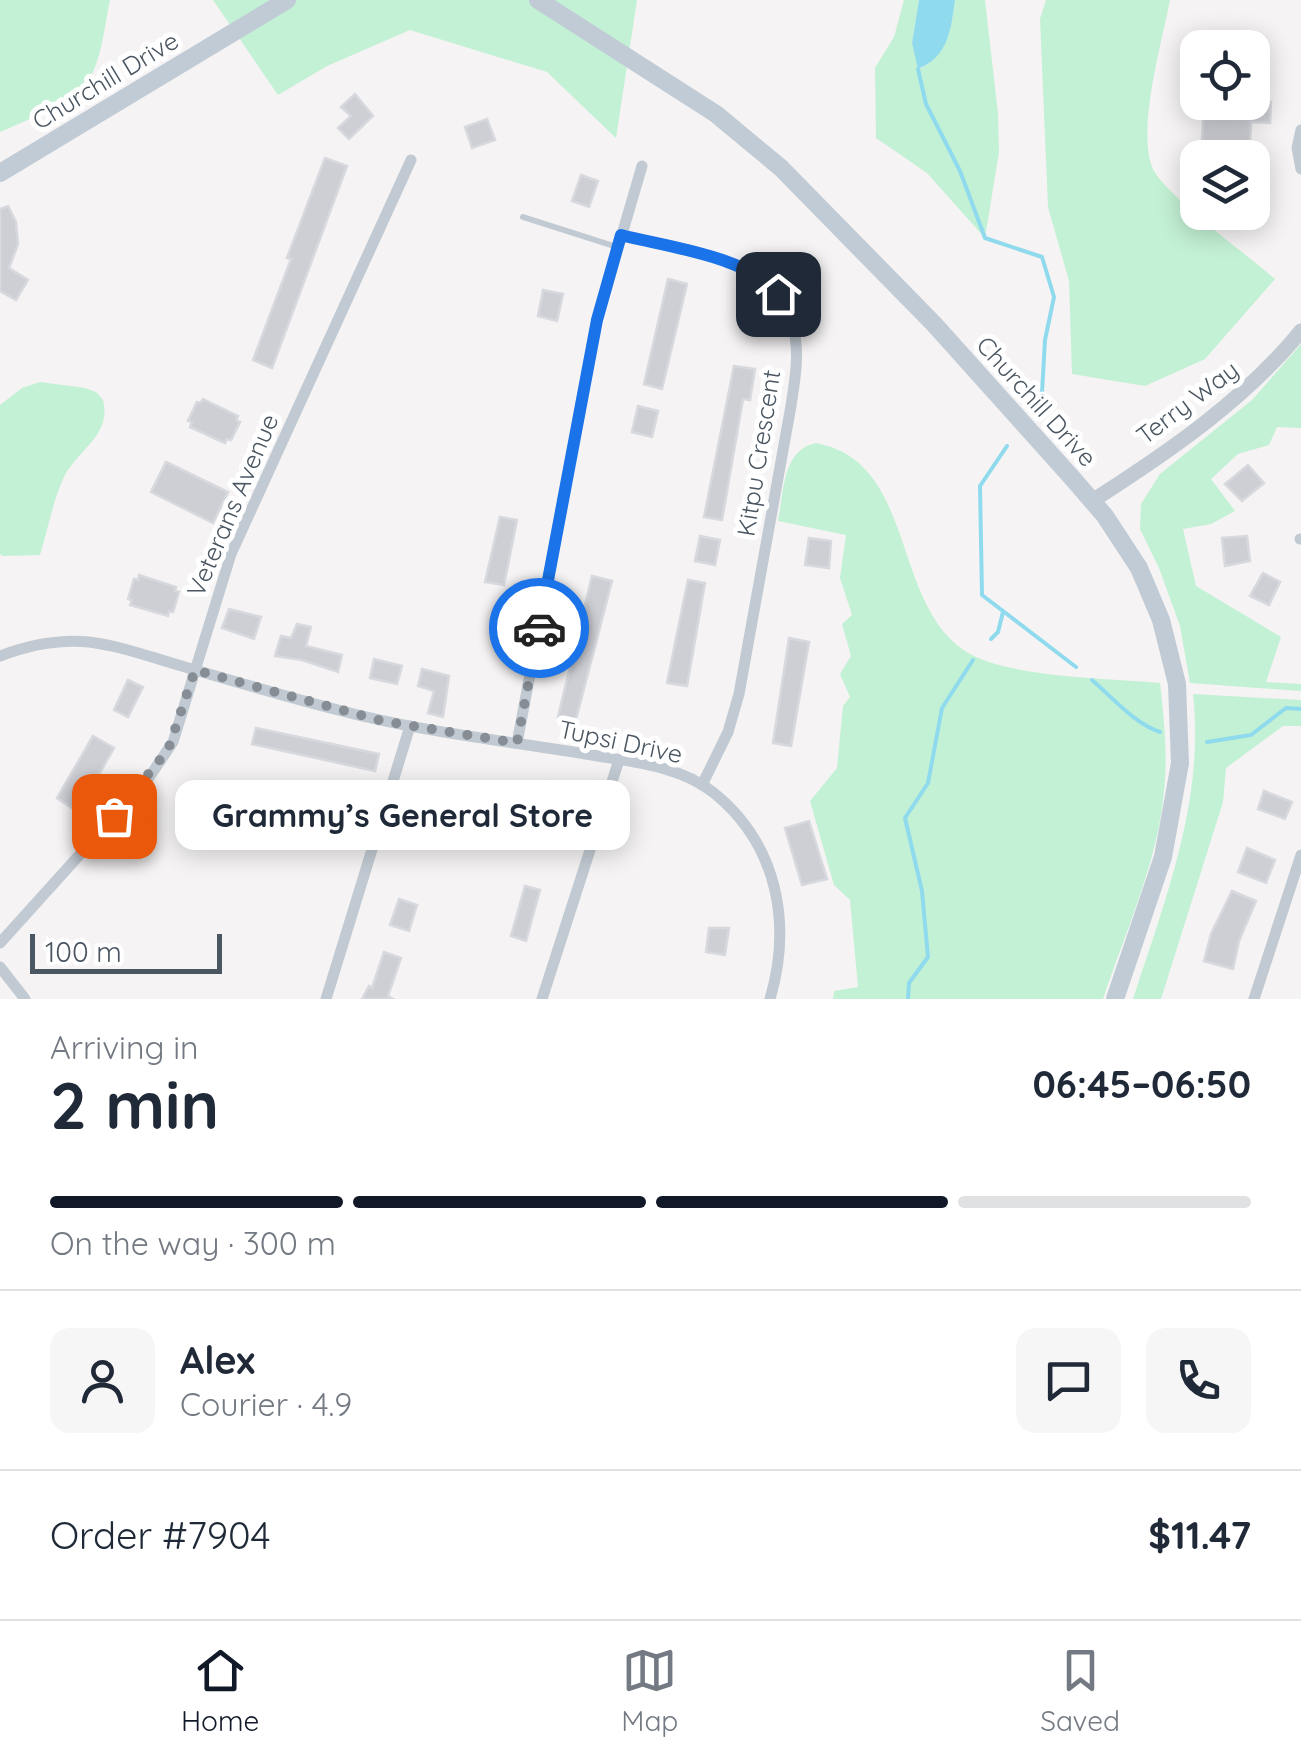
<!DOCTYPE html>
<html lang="en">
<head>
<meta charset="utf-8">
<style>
  :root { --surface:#fff; --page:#f6f6f7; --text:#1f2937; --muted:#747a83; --line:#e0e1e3; --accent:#111827 }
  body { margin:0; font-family:Quicksand,sans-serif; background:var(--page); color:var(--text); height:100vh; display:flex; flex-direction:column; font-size:38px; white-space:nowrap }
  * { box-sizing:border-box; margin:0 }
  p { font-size:32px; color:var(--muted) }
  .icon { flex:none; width:55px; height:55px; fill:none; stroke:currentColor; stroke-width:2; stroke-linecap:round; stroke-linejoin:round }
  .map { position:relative; height:999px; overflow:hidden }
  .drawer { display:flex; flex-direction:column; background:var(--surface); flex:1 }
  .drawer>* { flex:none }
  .fabs { position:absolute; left:1180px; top:30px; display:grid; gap:20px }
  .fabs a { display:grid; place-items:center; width:90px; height:90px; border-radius:20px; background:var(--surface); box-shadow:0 5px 25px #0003; font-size:50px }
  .scale { position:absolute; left:30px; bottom:25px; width:192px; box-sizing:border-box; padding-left:10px; border:5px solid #4a5661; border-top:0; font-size:28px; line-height:35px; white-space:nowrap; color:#4a5661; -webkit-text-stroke:8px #fff; paint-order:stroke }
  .pin { position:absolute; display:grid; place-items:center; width:85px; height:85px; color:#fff; margin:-42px; border-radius:20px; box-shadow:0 5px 15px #0006 }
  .courier { position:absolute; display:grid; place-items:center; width:100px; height:100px; margin:-50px; border:8px solid #1a73e8; border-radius:50%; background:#fff; color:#222; box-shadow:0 2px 12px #0007 }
  .bubble { position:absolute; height:70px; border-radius:20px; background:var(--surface); box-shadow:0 5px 25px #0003; font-size:32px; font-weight:700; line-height:70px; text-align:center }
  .overview em { font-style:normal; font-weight:700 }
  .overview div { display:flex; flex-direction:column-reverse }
  .overview { display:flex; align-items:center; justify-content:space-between; height:170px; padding:0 50px }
  h1 { font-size:65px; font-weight:700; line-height:75px }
  .bar { display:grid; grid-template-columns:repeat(4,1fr); gap:15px 10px; align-content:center; height:120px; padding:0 50px }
  .bar i { height:12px; border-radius:8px; background:var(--line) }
  .bar .selected { background:var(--accent) }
  .bar p { grid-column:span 4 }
  .line { display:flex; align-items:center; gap:25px; padding:0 50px; border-top:2px solid var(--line) }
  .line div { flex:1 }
  .round { display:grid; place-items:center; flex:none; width:105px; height:105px; border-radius:20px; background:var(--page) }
  .dock { display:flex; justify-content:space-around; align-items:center; height:140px; border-top:2px solid var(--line); background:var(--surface); font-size:28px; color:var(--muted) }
  .dock a { display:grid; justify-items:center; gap:5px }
  .dock .selected { color:var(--accent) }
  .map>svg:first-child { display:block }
  .green { fill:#c3f1d5 }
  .water { fill:#90daee }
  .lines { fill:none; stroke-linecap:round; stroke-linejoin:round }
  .stream { stroke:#90daee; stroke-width:4 }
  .building { fill:#cdcfd5; stroke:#d7d9de; stroke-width:2.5 }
  .service { stroke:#c1cad2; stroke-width:6 }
  .minor { stroke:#c1cad2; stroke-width:11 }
  .tertiary { stroke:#c1cad2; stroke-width:15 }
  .secondary { stroke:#c1cbd6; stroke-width:18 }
  .done { stroke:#868d94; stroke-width:10; stroke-dasharray:0 18 }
  .route { stroke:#1a73e8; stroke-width:12 }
  .labels { text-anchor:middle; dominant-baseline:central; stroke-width:10; stroke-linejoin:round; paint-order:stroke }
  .street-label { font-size:25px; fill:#4a5661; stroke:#fff }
</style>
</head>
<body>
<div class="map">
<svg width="1301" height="999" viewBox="0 0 1301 999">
  <rect width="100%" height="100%" fill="#f5f3f3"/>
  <g class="green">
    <path d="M0,0H110C105,23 101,67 85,85C69,104 23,122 0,132Z"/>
    <polygon points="213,0 637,0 616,138 547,72 410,30 327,66 278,95"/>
    <path d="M904,0H919L912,43L919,69C948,56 951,29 955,0H985L998,114L999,152L985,238L927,173L876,138L875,68L894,37Z"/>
    <path d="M1046,0H1170C1162,42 1136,131 1153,169C1164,194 1251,258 1275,279L1205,359L1145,386L1072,374L1069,281L1048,207L1040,19Z"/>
    <polygon points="1301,344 1301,428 1277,427 1269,445 1238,454 1211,479 1235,511 1211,524 1183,529 1196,586 1281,637 1266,682 1301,684 1301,691 1190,683 1180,626 1159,568 1140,529 1141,504 1160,474 1252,400"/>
    <path d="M40,382L85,388L96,392L103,400C112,436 77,450 64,477C53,500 48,529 40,555L3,556L0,554V405L22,388Z"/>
    <path d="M816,443C917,462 890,601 965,651C1006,678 1109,678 1160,683C1164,719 1168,755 1164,791C1158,861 1125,933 1103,999H833L834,991L858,987L850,900L834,885L810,801L837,768L843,706L850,697L840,674L851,656L842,624L852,615L840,578L846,535L778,521C784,492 782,450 816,443Z"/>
    <path d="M1193,694L1301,700V726H1283L1226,768L1223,802L1161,999H1133C1165,900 1205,800 1193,694Z"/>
  </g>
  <path class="water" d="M919,0H955C951,30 948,57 918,69L912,43Z"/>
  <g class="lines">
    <g class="stream">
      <polyline points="918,69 926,104 960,171 985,238 1042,257 1054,297 1045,340 1042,393"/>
      <polyline points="1007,446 980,486 982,595 1076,667"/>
      <polyline points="991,639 998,632 1003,612"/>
      <path d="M1092,680C1114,699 1134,723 1160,732"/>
      <polyline points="1207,742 1251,735 1286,708 1301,709"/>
      <polyline points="908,999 909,983 928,957 922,891 905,818 928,783 942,708 973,660"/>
    </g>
  </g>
  <g class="building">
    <polygon points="355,94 373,116 349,139 338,128 351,116 341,107"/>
    <polygon points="1204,102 1271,102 1270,123 1251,122 1249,158 1201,158"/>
    <polygon points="487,119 495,140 472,148 465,127"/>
    <polygon points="325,158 347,166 272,368 253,360 291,259 287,258"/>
    <polygon points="581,175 598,181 589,207 572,201"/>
    <polygon points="8,206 16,222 18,244 9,268 28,280 16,300 0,291 0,209"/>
    <polygon points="668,279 687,284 662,389 644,384"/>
    <polygon points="543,290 563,294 557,321 538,316"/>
    <polygon points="734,366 755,369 750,400 743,399 722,520 704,517"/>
    <polygon points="203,399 238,416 236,420 240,422 231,440 227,439 225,443 190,427 192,422 188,421 197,402 200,403"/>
    <polygon points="638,406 658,411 652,437 632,432"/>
    <polygon points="166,462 228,492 213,523 151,492"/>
    <polygon points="1248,465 1264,483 1242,501 1225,484"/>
    <polygon points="500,517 517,520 504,585 485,582"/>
    <polygon points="700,536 720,540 715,565 695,561"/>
    <polygon points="1247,536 1250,561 1225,566 1222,538"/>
    <polygon points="809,538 831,541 829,568 805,565"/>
    <polygon points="1263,573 1280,582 1269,605 1250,596"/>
    <polygon points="139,575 176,587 175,591 179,592 173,612 169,611 168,616 130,605 132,600 128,599 134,579 138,580"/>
    <polygon points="592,576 612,581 575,723 558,717"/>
    <polygon points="688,580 705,583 687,686 667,683"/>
    <polygon points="229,609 261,617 254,639 222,628"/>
    <polygon points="297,624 311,627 306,646 342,655 338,672 302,660 275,656 281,636 291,638"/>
    <polygon points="789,638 809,642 791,746 773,743"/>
    <polygon points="374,659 402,666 397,684 370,678"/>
    <polygon points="422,669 449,676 443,717 428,713 434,691 418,686"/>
    <polygon points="128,680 143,687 128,717 114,710"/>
    <polygon points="256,728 379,754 375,771 252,744"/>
    <polygon points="93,736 114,748 98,776 72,808 57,798"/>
    <polygon points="548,781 567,783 556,828 544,824 550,798 545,797"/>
    <polygon points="1264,791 1292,802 1285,819 1258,809"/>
    <polygon points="310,805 328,810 317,847 299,842"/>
    <polygon points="809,821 827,879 802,885 785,828"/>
    <polygon points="1247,848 1275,860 1266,883 1238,872"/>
    <polygon points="525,886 540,890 526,941 511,936"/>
    <polygon points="1232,891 1256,901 1239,941 1233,969 1204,961 1211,934"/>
    <polygon points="399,899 417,905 409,931 390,925"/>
    <polygon points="709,928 729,928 725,955 706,952"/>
    <polygon points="384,952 401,958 388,996 393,999 362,999 369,986 372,988"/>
  </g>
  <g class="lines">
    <polyline class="service" points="523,217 617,247"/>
    <g class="minor">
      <polyline points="1301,130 1297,148 1301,169"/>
      <path d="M621,235C687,252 789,257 796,344C798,364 794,385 791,406L739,694L728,732L702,785"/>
      <polyline points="1300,539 1301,539"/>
      <path d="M0,656C29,645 58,639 89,642C122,646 153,658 185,667C236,682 287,697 338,710C421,732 508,741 592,755C633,762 681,766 714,793C778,845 792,924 770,999"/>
      <polyline points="517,743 597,320 642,166"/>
      <polyline points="0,943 148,779 173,742 231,554 411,160"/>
      <polyline points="0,967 25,999"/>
      <polyline points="326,999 410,726"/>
      <polyline points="542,999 619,760"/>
      <polyline points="1254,999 1301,855"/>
    </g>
    <path class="tertiary" d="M1092,501C1167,453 1245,400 1301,331"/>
    <g class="secondary">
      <polyline points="538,0 716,114 781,168 934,324 1074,480 1105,516 1139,568 1161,620 1177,684 1180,763 1163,857 1115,999"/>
      <polyline points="0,173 287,0"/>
    </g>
  </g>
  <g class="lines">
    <polyline class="done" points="114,816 168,750 195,670 382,721 517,743 539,628"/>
    <path class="route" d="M539,628L597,320L621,235C667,247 748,256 778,294"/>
  </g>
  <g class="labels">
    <g class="street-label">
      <text transform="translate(105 80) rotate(-31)">Churchill Drive</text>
      <text transform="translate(1037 401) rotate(48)">Churchill Drive</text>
      <text transform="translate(1187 402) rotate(-37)">Terry Way</text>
      <text transform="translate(758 453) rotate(-81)">Kitpu Crescent</text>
      <text transform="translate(232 505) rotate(-67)">Veterans Avenue</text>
      <text transform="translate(621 741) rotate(12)">Tupsi Drive</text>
    </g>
  </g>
</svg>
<div class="fabs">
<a><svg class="icon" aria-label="locate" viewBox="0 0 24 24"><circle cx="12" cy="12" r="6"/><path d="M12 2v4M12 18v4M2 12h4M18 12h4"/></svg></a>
<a><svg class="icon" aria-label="layers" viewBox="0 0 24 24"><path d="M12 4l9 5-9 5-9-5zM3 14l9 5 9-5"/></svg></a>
</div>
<div class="scale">100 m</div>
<div class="pin" style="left:114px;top:816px;background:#ea580c"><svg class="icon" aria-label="bag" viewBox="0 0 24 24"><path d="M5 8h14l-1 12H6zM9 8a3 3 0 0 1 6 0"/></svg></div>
<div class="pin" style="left:778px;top:294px;background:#1f2937"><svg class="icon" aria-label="home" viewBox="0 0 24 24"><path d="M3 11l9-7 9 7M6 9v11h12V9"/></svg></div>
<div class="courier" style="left:539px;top:628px"><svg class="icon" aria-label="car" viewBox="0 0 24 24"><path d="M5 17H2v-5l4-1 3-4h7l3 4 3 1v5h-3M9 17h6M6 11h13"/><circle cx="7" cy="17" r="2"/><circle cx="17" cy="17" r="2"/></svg></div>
<div class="bubble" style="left:175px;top:780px;width:455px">Grammy’s General Store</div>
</div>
<section class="drawer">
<div class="overview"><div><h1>2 min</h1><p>Arriving in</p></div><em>06:45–06:50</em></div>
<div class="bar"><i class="selected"></i><i class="selected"></i><i class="selected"></i><i></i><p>On the way · 300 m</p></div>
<div class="line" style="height:180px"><a class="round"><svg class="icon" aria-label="person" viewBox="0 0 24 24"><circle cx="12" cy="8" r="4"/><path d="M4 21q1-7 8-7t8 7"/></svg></a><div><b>Alex</b><p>Courier · 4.9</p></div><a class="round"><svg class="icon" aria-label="chat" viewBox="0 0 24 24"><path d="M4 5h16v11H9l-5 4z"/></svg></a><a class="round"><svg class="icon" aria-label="phone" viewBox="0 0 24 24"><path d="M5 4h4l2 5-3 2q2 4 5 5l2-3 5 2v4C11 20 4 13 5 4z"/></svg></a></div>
<div class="line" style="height:130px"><div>Order #7904</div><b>$11.47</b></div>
</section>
<nav class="dock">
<a class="selected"><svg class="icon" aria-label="home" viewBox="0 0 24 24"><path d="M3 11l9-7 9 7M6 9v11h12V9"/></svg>Home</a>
<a><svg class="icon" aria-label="map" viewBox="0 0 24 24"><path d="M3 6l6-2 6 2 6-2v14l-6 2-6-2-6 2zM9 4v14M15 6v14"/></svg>Map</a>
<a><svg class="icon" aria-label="saved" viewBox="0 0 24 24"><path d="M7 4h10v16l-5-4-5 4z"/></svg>Saved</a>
</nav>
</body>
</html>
